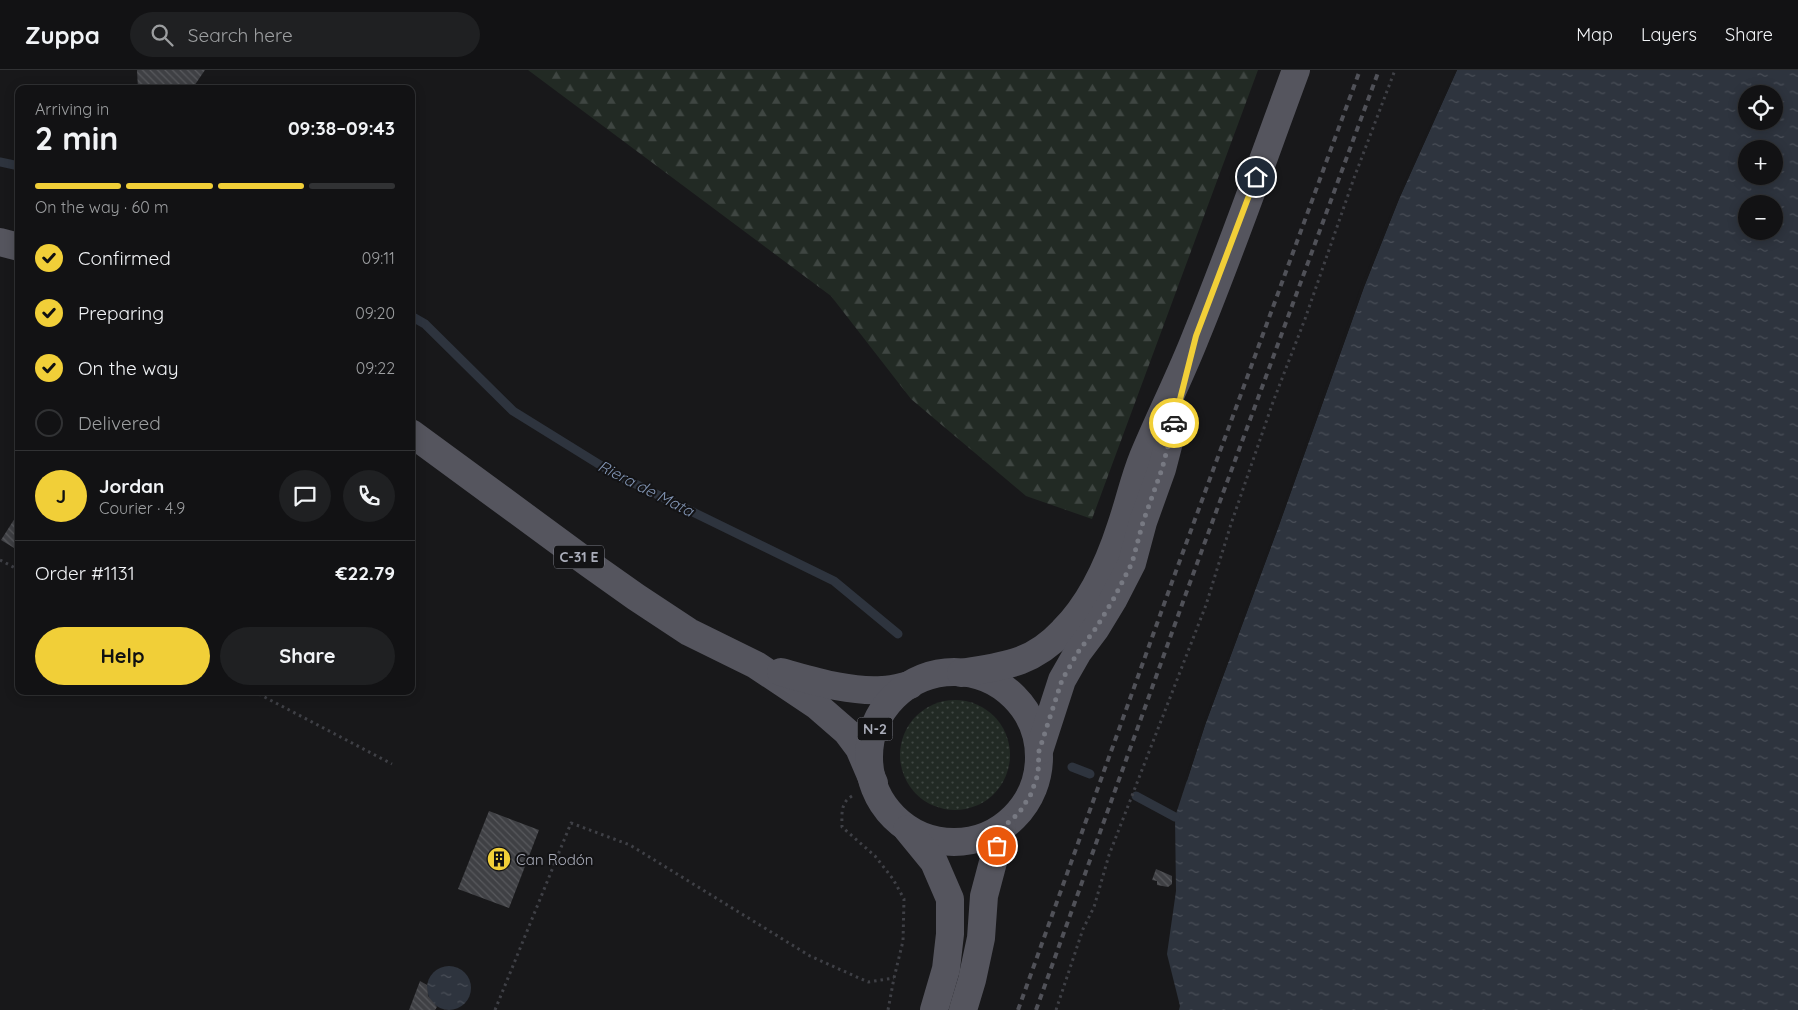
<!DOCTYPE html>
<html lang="en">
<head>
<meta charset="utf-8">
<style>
  :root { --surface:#121214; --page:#1f2022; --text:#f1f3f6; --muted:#9c9ea0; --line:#313234; --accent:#f1cf38 }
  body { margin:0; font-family:Quicksand,sans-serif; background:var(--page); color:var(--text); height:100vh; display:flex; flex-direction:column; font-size:19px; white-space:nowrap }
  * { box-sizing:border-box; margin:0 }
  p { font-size:16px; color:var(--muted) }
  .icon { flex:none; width:28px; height:28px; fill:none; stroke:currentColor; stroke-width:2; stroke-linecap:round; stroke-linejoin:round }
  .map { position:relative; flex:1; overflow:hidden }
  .side { position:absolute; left:15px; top:15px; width:400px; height:610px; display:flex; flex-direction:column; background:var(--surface); border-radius:10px; box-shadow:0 2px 12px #0003,0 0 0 1px var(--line) }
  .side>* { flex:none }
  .fabs { position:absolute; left:1738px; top:15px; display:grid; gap:10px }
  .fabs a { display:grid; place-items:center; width:45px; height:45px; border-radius:50%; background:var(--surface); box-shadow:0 2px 12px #0003,0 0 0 1px var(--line); font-size:25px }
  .pin { position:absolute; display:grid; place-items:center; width:42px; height:42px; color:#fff; margin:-21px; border:2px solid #fff; border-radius:50%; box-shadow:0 1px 5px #0007 }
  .courier { position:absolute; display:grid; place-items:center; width:50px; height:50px; margin:-25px; border:4px solid #f1cf38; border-radius:50%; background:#fff; color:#222; box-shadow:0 1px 6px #0007 }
  .overview em { font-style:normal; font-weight:800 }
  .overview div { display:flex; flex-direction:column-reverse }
  .overview { display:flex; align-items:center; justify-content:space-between; height:85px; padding:0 20px }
  h1 { font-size:32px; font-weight:800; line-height:38px }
  .bar { display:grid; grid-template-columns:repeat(4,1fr); gap:8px 5px; align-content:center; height:60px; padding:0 20px }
  .bar i { height:6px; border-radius:4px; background:var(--line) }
  .bar .current { background:var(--accent) }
  .bar p { grid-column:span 4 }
  .line { display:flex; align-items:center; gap:12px; padding:0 20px; border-top:1px solid var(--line) }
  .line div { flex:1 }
  .round { display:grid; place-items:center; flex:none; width:52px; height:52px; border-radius:26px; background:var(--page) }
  ol { padding:0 20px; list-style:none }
  li { display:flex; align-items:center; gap:15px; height:55px }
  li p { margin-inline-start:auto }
  li .icon { padding:5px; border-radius:50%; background:var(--accent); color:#111; stroke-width:4 }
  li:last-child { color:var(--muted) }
  li i { width:28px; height:28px; border:2px solid var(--line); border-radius:50% }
  .cta { display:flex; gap:10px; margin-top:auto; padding:10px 20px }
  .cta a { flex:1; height:58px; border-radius:30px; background:var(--accent); color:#111; font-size:20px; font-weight:800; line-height:58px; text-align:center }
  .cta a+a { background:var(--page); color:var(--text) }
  header { display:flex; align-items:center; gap:30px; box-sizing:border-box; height:70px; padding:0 25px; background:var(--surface); border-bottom:1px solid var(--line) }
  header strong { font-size:24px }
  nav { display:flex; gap:28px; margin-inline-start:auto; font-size:18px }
  .search { width:350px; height:45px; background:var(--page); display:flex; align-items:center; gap:12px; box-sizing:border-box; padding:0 18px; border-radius:28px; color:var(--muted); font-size:19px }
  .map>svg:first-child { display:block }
  .grass { fill:url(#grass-dots) }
  .forest { fill:url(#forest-firs) }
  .water { fill:url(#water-ripples); fill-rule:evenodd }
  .pier { fill:#18181a }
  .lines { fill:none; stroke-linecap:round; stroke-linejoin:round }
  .stream { stroke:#2e343e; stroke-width:9 }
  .building { fill:url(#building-back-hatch) }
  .path { stroke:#3f4046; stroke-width:3; stroke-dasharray:2.5 4; stroke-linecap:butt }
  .major { stroke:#55555e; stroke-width:28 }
  .rail { stroke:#505158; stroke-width:4; stroke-dasharray:6 5; stroke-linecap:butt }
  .done { stroke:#777982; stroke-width:5; stroke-dasharray:0 9 }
  .route { stroke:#f1cf38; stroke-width:6 }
  .labels { text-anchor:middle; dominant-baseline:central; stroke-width:4; stroke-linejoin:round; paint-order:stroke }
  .shield { fill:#131315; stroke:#7d7f88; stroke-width:1 }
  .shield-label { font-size:14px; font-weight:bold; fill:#aaadba }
  .poi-label { font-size:15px; fill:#aaadba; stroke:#131315; text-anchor:start }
  .water-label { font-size:16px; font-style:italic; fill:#8295b4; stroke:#131315 }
</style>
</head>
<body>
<header>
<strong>Zuppa</strong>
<div class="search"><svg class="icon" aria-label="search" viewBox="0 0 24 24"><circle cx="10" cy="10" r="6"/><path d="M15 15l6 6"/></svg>Search here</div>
<nav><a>Map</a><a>Layers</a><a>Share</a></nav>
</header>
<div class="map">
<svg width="1798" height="940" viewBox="0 0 1798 940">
  <defs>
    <pattern id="grass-dots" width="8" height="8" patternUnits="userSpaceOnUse" patternTransform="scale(1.25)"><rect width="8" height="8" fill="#222a24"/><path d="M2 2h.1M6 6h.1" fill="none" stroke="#3f4642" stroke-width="1.8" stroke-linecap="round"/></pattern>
    <pattern id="forest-firs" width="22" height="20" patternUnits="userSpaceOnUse" patternTransform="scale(1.25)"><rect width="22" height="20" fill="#222a24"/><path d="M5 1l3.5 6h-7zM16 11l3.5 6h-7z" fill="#3f4642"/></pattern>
    <pattern id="water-ripples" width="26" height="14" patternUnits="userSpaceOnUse" patternTransform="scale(1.25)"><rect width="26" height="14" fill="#2e343e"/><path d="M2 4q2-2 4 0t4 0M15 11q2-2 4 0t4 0" fill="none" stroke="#4a4f58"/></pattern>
    <pattern id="building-back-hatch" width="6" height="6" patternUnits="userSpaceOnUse" patternTransform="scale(1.25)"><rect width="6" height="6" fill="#3f4044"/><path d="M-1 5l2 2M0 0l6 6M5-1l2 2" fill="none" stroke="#58595d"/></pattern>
  </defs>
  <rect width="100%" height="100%" fill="#18181a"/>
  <circle class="grass" cx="955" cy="685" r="55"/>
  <polygon class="forest" points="528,0 1258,0 1092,449 1026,426 911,329 831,226"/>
  <g class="water">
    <path d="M1457,0H1798V940H1179L1180,936L1167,884L1176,821L1175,747L1205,655L1278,458L1364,217L1399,129ZM1746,24H1774V51H1746ZM1746,79H1774V106H1746ZM1746,134H1774V161H1746Z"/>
    <circle cx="449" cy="918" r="22"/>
  </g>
  <polygon class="pier" points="1455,0 1457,0 1399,129 1364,217 1278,458 1205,655 1187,711 1184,712 1203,654 1276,458 1361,216 1397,128"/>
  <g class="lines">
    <g class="stream">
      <polyline points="0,92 19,96"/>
      <polyline points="411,246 425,254 513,341 613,403 834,511 898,564"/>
      <polyline points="1072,697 1090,704"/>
      <polyline points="1136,726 1175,747"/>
    </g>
  </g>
  <g class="building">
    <polygon points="137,0 205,0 192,19 138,19"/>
    <polygon points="15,448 19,450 19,481 1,470"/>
    <polygon points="489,741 539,760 509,838 458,819"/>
    <polygon points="1156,799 1172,806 1172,814 1168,817 1157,815 1157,811 1152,810"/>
    <polygon points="420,911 427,915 428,926 437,937 435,940 409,940"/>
  </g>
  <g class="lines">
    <g class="path">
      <polyline points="0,490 19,500"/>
      <polyline points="253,621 392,694"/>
      <path d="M852,726C840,733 842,745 842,757L875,786L893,809L904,829L903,871L894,908L888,940"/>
      <polyline points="495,940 571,753 630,775 810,886 868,912 894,908"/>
      <polyline points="1056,940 1083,859 1094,837 1109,785 1206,535 1231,454 1273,332 1305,249 1354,108 1395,0"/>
    </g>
    <g class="major">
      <polyline points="0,172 19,177"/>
      <polyline points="411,363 588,493 636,527 689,562 756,595 816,635 847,662 859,678 874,713"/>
      <path d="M781,602C814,611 848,622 882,620C891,620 901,617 910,615"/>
      <circle cx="954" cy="687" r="85"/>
      <path d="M961,603C1004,596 1032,594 1063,561C1091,533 1109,493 1121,456C1129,433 1134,409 1143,387C1160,346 1180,307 1196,266C1232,178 1263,89 1296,0"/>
      <polyline points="1039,681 1062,610 1078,582 1096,558 1113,530 1132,493 1143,452 1162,399 1176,345"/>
      <polyline points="907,759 934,792 950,829 950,864 946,899 934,940"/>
      <polyline points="963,940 972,910 981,868 984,826 1002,758"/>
    </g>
    <g class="rail">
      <polyline points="1018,940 1172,512 1360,0"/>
      <polyline points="1036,940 1188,518 1379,0"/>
    </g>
  </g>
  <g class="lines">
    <polyline class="done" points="997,776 1002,758 1019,743 1031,724 1038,704 1039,681 1062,610 1078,582 1096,558 1113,530 1132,493 1143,452 1162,399 1174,353"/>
    <polyline class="route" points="1174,353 1196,266 1256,107"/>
  </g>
  <defs>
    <g id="building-disc" transform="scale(1.25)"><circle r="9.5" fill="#f1cf38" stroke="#131315"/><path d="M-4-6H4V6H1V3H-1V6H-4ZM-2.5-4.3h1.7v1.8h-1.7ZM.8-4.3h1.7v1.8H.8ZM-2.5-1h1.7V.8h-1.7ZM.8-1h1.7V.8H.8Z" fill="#111"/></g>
  </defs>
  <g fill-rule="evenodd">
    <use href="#building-disc" x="499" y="789"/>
  </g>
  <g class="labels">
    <g class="shield">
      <rect x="554" y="475.5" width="50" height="23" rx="4"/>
      <rect x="857.5" y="647.5" width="35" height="23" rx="4"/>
    </g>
    <g class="shield-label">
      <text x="579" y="487">C-31 E</text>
      <text x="875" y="659">N-2</text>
    </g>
    <g class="poi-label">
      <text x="516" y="789">Can Rodón</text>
    </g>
    <g class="water-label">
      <text transform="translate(646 418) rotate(27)">Riera de Mata</text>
    </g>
  </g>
</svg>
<div class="fabs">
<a><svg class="icon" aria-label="locate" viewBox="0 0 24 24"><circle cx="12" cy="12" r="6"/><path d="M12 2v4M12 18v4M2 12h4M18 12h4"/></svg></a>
<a>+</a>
<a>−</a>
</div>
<div class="pin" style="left:997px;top:776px;background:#ea580c"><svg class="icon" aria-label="bag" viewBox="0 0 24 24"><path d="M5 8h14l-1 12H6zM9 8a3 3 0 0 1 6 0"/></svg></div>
<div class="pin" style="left:1256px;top:107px;background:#1f2937"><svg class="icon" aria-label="home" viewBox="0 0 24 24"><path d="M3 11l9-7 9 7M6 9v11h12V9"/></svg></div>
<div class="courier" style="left:1174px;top:353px"><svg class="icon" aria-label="car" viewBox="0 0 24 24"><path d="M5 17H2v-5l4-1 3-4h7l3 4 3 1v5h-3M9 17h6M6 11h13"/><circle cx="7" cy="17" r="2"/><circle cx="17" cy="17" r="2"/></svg></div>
<section class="side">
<div class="overview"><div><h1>2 min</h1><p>Arriving in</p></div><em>09:38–09:43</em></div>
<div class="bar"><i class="current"></i><i class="current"></i><i class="current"></i><i></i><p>On the way · 60 m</p></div>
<ol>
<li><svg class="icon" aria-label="check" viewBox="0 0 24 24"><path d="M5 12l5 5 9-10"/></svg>Confirmed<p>09:11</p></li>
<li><svg class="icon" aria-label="check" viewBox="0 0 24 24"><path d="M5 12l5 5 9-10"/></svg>Preparing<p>09:20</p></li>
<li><svg class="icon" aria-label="check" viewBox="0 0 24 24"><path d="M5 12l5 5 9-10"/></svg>On the way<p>09:22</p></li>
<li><i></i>Delivered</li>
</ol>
<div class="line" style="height:90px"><b class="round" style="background:var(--accent);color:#111">J</b><div><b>Jordan</b><p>Courier · 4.9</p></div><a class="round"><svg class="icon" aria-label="chat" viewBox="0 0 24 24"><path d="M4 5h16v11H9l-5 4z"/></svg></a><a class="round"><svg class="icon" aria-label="phone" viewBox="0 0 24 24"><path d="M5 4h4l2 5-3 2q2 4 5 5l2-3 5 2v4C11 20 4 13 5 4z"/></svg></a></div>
<div class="line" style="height:65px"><div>Order #1131</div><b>€22.79</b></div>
<div class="cta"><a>Help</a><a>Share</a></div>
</section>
</div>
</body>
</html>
